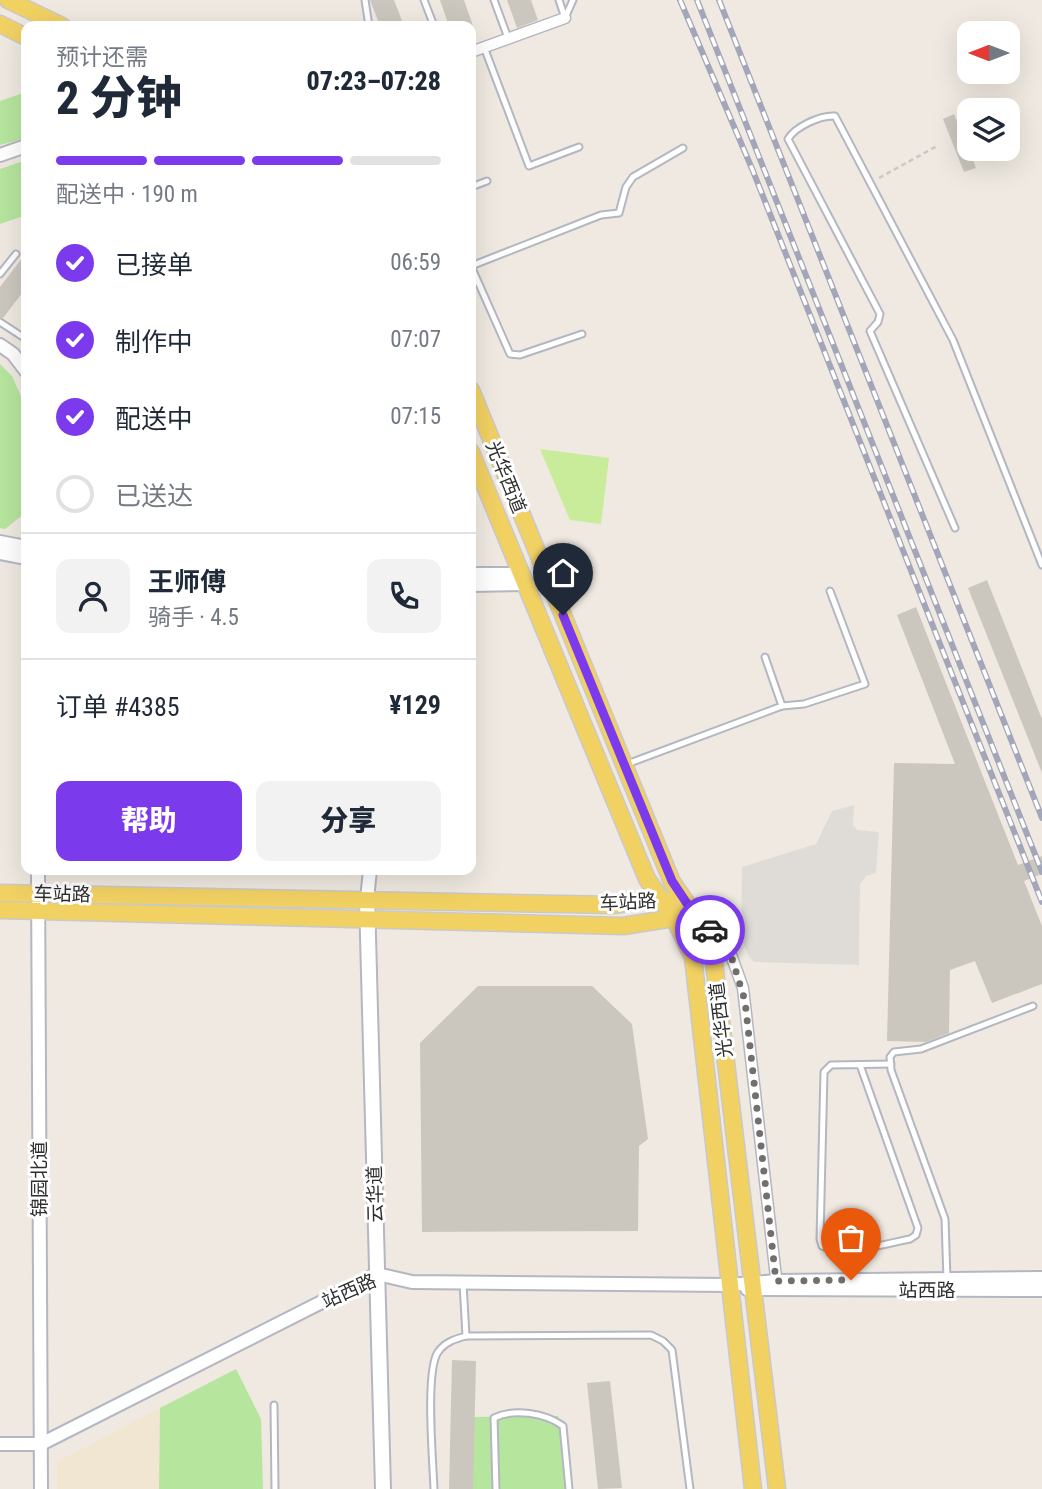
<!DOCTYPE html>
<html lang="zh">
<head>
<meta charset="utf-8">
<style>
  :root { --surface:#fff; --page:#f2f2f3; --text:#1f2937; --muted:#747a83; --line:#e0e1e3; --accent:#7c3aed }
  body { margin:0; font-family:"Roboto Condensed","Noto Sans SC",sans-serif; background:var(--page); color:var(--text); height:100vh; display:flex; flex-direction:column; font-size:26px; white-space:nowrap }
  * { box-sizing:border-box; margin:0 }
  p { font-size:23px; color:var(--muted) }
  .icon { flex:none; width:38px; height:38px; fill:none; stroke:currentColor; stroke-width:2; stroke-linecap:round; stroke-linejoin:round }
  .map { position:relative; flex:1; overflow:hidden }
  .details { position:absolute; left:21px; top:21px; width:455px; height:854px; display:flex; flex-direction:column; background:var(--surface); border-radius:14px; box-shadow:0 7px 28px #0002 }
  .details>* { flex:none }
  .needle { width:46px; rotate:270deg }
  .controls { position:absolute; left:957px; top:21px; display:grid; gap:14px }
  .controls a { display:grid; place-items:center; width:63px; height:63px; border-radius:14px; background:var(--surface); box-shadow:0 7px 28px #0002; font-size:35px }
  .pin { position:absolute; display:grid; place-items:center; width:60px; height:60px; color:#fff; margin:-72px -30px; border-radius:50% 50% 50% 0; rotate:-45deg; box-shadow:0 0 7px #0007 }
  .pin .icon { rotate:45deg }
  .courier { position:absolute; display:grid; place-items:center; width:70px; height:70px; margin:-35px; border:5px solid #7c3aed; border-radius:50%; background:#fff; color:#222; box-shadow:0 2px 9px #0007 }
  .overview em { font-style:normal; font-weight:800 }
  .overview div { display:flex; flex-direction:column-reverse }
  .overview { display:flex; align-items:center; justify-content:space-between; height:119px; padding:0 35px }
  h1 { font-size:46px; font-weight:800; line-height:52px }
  .bar { display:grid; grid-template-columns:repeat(4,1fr); gap:10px 7px; align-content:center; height:84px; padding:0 35px }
  .bar i { height:9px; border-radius:5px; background:var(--line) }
  .bar .selected { background:var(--accent) }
  .bar p { grid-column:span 4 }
  .line { display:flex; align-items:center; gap:18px; padding:0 35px; border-top:2px solid var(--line) }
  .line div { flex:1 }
  .round { display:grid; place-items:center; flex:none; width:74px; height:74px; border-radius:14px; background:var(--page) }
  ol { padding:0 35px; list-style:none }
  li { display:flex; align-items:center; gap:21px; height:77px }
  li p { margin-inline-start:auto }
  li .icon { padding:7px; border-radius:50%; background:var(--accent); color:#fff; stroke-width:4 }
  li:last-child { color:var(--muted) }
  li i { width:38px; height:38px; border:4px solid var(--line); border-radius:50% }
  .cta { display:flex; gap:14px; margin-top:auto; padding:14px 35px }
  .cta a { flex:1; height:80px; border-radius:14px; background:var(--accent); color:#fff; font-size:28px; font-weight:800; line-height:80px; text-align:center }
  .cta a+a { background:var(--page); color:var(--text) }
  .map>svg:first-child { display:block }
  .education { fill:#f0e6d1 }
  .green { fill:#b6e59e }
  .pitch { fill:#c9ec9a }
  .plaza { fill:#dfdcd8 }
  .building { fill:#cbc7bf }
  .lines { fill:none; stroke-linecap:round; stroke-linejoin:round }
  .service-casing { stroke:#b4b7c1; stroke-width:9 }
  .minor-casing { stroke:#b4b7c1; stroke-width:13 }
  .tertiary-casing { stroke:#b4b7c1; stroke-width:16 }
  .secondary-casing { stroke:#b4b7c1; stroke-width:18 }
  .primary-casing { stroke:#c9c9c9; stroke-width:19 }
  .path { stroke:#c9c9c9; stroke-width:2.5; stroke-dasharray:5 3.5; stroke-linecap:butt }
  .service { stroke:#fff; stroke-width:5 }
  .minor { stroke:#fff; stroke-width:10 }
  .tertiary { stroke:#fff; stroke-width:12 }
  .secondary { stroke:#fff; stroke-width:14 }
  .primary { stroke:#f2d163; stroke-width:16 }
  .rail-casing { stroke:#a3a6b8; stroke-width:6 }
  .rail { stroke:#fff; stroke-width:3.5; stroke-dasharray:10; stroke-linecap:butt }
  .done { stroke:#726f6d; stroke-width:7; stroke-dasharray:0 12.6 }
  .route { stroke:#7c3aed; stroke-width:9 }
  .labels { text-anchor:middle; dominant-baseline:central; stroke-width:6; stroke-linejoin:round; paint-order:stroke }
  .street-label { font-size:19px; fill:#2e2e2e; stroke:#fff }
</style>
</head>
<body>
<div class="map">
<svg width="1042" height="1489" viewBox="0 0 1042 1489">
  <rect width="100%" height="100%" fill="#efe9e1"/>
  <polygon class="education" points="160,1408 159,1489 57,1489 57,1462"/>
  <g class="green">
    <polygon points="26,92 26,138 0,145 0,101"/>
    <polygon points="26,160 26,201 22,203 26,215 0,224 0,169"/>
    <polygon points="0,364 12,376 26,408 25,513 5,529 0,528"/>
    <polygon points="236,1369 261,1419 263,1489 159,1489 160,1408"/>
    <polygon points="558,1416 566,1489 473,1489 471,1417"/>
  </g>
  <polygon class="pitch" points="540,449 609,458 601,524 570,520"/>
  <polygon class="plaza" points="854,805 853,825 857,830 879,832 876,873 866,876 860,884 859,965 754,962 749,957 741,937 742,867 816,844 832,811"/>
  <g class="building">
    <polygon points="370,0 394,0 404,26 380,26"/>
    <polygon points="440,0 464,0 473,26 449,26"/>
    <polygon points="507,0 531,0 538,20 517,28"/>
    <polygon points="954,114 976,168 964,172 943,119"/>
    <polygon points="26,253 26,288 3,318 0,317 0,287"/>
    <polygon points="987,580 1042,719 1042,773 968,588"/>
    <polygon points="916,607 1018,865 1042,856 1042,874 1024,881 1042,926 1042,984 992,1003 975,961 950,970 949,1033 926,1042 887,1041 894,763 955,764 897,615"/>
    <polygon points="478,986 592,986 632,1024 648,1139 639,1146 638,1231 422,1232 420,1043"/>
    <polygon points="452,1360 476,1361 473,1489 449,1489"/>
    <polygon points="610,1381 622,1488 598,1489 587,1383"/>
  </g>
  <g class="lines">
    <g class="service-casing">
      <g id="service">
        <polyline points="365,0 369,26"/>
        <polyline points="424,0 434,26"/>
        <polyline points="494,0 508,38"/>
        <polyline points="559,0 565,18"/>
        <polyline points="565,18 573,0"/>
        <polyline points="484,47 529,166 579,147"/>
        <polyline points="471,187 487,181"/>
        <polyline points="471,266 601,215 619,213 626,187 633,177 683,148"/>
        <polyline points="471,266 510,354 520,355 582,334"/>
        <polyline points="0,274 16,254"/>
        <polyline points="0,322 26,339"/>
        <path d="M955,528L870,331L878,322L880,314L788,139C795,127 820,115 835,116L953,340L1042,565"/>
        <polyline points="765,657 782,706"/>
        <polyline points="627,764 782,706 804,704 865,684 830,591"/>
        <path d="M860,1065L918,1228L916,1235L910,1239C888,1243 843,1257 822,1246L820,1239L824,1072L831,1065L891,1064"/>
        <polyline points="947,1279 945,1219 891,1070 890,1057 894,1052 921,1049 1033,1006"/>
        <polyline points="466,1336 651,1335 663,1341 672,1350 690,1489"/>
        <polyline points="274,1405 275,1489"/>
        <path d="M434,1489C433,1462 425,1371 438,1352C445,1342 455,1339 466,1336L463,1283"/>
        <path d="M496,1489L494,1418C514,1408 545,1413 563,1426L569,1489"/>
      </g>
    </g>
    <g class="minor-casing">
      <g id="minor">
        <polyline points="471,52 565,18"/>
        <polyline points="700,918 730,952 743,988 777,1286"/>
      </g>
    </g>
    <g class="tertiary-casing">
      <g id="tertiary">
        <polyline points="0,155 26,146"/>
        <polyline points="0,345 13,354 26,371"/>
        <polyline points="0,542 26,547"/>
        <polyline points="0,553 26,558"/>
        <polyline points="471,574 521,574"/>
        <polyline points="471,585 526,584"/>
        <polyline points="38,870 41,1489"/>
        <polyline points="367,899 370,870"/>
        <polyline points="747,1289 1042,1290"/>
        <polyline points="0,1444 41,1444 377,1274 412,1282 729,1285 776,1281 1042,1278"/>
      </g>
    </g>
    <g class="secondary-casing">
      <polyline id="secondary" points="367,899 383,1489"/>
    </g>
    <g class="primary-casing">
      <g id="primary">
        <polyline points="8,0 62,26"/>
        <polyline points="0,24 26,37"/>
        <polyline points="471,390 672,882 688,905 713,954 777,1489"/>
        <polyline points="471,452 647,879 674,918 693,957 753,1489"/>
        <polyline points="0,893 613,905 660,899 668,901"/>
        <polyline points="0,910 623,926 674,918 680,912"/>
      </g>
    </g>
    <polyline class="path" points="879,178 937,146"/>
    <use href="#service" class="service"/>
    <use href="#minor" class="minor"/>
    <use href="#tertiary" class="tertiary"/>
    <use href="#secondary" class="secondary"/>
    <use href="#primary" class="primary"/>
    <g class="rail-casing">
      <g id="rail">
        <polyline points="680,0 753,171 1042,902"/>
        <polyline points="697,0 1042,872"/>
        <polyline points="719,0 1042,818"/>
      </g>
    </g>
    <use href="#rail" class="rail"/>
  </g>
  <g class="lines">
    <polyline class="done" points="710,930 730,952 745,1001 776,1281 851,1280"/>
    <polyline class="route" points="563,615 672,881 688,905 710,930"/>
  </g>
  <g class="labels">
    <g class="street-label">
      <text transform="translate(506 477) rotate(68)">光华西道</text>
      <text transform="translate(62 894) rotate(1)">车站路</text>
      <text transform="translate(628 902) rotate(-3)">车站路</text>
      <text transform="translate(721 1020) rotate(-97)">光华西道</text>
      <text transform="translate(39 1179) rotate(-90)">锦园北道</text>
      <text transform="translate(375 1194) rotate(-91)">云华道</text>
      <text x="927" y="1290">站西路</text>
      <text transform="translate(349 1291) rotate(-24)">站西路</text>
    </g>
  </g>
</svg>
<div class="controls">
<a><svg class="needle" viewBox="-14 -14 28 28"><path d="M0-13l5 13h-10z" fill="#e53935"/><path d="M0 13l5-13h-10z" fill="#747a83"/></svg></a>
<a><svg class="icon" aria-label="layers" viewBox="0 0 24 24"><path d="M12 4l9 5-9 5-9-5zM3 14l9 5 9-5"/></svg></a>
</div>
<div class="pin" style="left:851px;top:1280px;background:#ea580c"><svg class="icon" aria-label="bag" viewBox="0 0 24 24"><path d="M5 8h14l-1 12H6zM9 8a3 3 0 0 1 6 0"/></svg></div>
<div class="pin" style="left:563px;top:615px;background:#1f2937"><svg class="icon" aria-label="home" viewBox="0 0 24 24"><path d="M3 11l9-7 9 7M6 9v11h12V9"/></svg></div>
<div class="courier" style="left:710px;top:930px"><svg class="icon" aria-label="car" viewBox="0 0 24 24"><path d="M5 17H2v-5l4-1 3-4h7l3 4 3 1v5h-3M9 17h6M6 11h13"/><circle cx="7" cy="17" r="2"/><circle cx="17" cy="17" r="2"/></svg></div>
<section class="details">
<div class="overview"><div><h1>2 分钟</h1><p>预计还需</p></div><em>07:23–07:28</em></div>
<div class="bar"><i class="selected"></i><i class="selected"></i><i class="selected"></i><i></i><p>配送中 · 190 m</p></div>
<ol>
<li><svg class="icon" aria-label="check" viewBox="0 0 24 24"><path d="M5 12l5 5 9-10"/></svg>已接单<p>06:59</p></li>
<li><svg class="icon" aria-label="check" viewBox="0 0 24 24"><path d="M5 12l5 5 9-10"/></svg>制作中<p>07:07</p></li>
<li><svg class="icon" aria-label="check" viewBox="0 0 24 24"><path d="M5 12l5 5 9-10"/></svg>配送中<p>07:15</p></li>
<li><i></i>已送达</li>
</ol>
<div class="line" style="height:126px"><a class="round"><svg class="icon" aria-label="person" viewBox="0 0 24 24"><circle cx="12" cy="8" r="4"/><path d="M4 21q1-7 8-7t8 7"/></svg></a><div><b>王师傅</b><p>骑手 · 4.5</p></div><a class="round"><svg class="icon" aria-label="phone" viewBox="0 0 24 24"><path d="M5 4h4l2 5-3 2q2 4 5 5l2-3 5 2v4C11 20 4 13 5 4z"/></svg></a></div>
<div class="line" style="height:91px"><div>订单 #4385</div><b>¥129</b></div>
<div class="cta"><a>帮助</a><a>分享</a></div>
</section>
</div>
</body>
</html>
